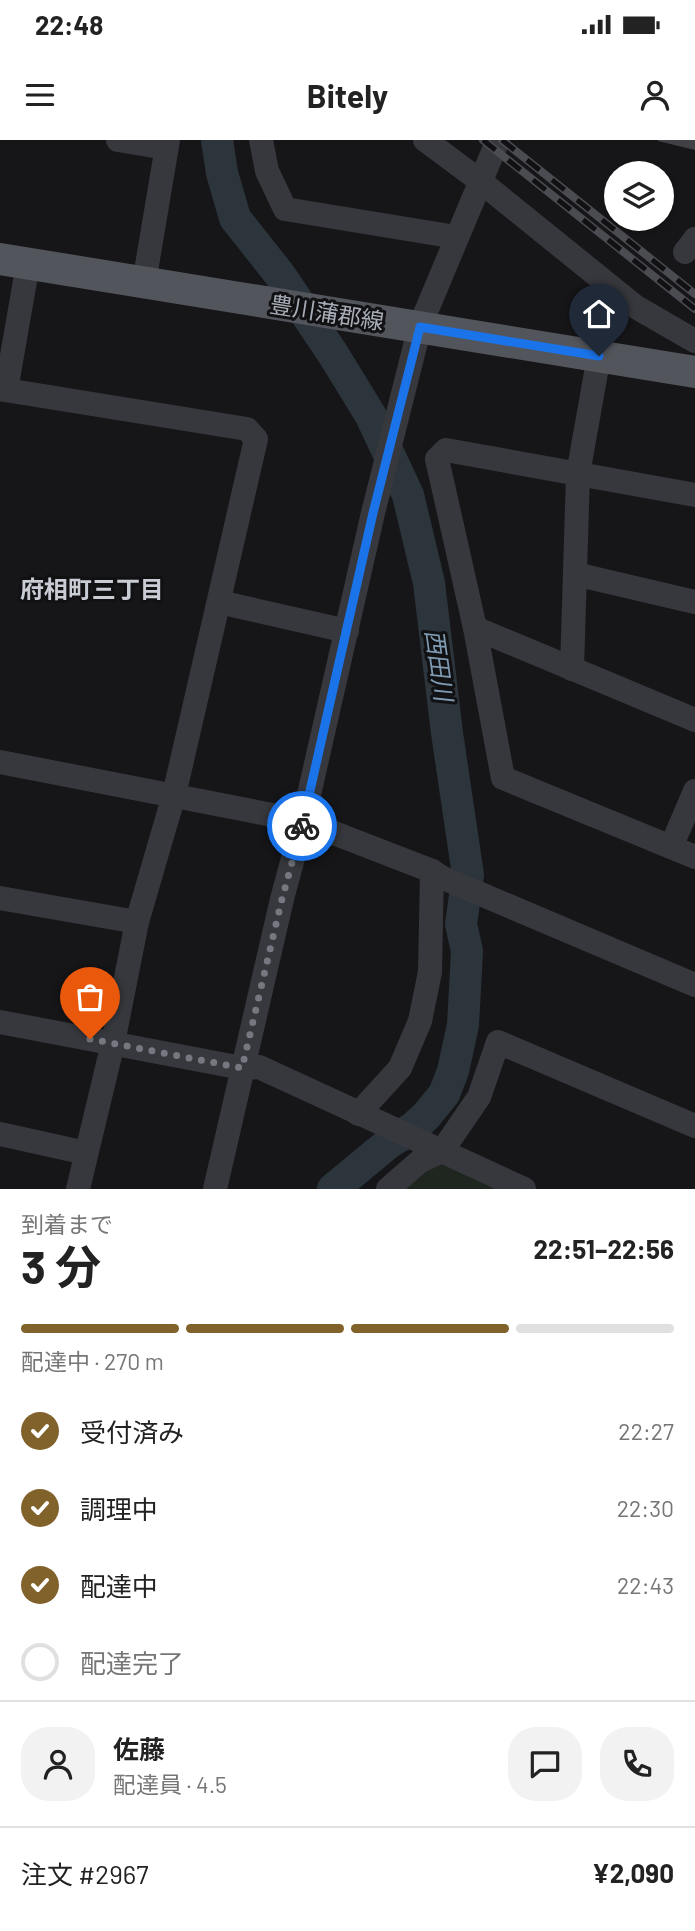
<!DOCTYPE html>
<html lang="ja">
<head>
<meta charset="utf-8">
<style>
  :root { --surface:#fff; --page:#f2f2f2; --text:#222; --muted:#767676; --line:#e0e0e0; --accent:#80622a }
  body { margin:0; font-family:Barlow,"Noto Sans JP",sans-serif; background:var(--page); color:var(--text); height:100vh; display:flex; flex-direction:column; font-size:26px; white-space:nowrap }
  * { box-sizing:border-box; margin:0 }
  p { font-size:23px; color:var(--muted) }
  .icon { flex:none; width:38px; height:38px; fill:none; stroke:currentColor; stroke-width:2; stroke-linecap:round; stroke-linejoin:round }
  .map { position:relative; height:1049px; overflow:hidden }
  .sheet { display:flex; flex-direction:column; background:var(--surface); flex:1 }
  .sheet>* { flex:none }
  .fabs { position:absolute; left:604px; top:21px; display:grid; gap:14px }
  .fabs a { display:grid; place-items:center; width:70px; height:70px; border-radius:50%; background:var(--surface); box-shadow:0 2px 5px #0004; font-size:35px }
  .pin { position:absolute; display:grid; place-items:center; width:60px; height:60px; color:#fff; margin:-72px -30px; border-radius:50% 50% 50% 0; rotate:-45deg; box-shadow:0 0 7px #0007 }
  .pin .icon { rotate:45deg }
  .courier { position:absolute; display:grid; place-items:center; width:70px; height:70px; margin:-35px; border:5px solid #1a73e8; border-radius:50%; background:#fff; color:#222; box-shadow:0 2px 9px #0007 }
  .summary em { font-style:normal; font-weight:700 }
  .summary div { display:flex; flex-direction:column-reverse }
  .summary { display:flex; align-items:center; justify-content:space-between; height:119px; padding:0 21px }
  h1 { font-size:46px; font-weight:700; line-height:52px }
  .bar { display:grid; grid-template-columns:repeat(4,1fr); gap:10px 7px; align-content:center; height:84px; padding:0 21px }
  .bar i { height:9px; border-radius:5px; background:var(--line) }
  .bar .selected { background:var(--accent) }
  .bar p { grid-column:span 4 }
  .line { display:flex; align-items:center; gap:18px; padding:0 21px; border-top:2px solid var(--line) }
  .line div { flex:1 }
  .round { display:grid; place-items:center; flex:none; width:74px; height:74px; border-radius:28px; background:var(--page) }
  ol { padding:0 21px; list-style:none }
  li { display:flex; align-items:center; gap:21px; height:77px }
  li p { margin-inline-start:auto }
  li .icon { padding:7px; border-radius:50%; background:var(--accent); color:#fff; stroke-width:4 }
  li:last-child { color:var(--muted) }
  li i { width:38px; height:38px; border:4px solid var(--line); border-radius:50% }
  .status { display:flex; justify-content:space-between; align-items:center; height:49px; padding:0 35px; background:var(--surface); direction:ltr }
  .status svg { height:19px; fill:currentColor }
  header { display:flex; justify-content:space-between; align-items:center; height:91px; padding:0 21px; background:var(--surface); font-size:32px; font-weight:700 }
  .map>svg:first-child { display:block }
  .green { fill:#1e261f }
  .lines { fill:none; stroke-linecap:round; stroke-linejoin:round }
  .river { stroke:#2c353c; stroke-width:32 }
  .building { fill:#404145 }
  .minor { stroke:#37383d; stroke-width:24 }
  .major { stroke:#53555c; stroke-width:32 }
  .rail-casing { stroke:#4a4c52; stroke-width:8 }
  .rail { stroke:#111113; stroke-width:5; stroke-dasharray:16; stroke-linecap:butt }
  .done { stroke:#757880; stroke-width:7; stroke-dasharray:0 12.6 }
  .route { stroke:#1a73e8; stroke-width:9 }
  .labels { text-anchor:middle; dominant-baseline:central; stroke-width:6; stroke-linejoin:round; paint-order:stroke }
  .street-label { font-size:23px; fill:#a8adb8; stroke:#111113 }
  .neighbourhood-label { font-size:24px; font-weight:bold; fill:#c9ccd4; stroke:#111113 }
  .water-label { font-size:24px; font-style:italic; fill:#7f9bb3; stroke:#111113 }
</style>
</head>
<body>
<div class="status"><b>22:48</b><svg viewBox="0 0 49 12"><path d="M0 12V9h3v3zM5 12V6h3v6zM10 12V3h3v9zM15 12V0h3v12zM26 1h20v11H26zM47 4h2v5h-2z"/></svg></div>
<header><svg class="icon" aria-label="menu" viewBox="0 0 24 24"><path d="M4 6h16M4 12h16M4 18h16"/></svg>Bitely<svg class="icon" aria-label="person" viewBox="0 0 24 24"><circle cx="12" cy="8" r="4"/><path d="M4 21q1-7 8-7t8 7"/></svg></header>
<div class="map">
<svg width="695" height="1049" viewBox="0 0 695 1049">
  <rect width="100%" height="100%" fill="#161618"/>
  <polygon class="green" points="442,1011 524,1049 388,1049"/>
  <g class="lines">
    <polyline class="river" points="217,0 222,33 235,78 280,135 333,214 371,276 408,355 429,443 447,593 468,735 461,784 467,811 463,885 453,931 444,954 427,975 413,988 390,1002 333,1049"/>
  </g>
  <polygon class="building" points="658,0 695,0 695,10 658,1"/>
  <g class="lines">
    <g class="minor">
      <polyline points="118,0 166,8"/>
      <polyline points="261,0 267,31 285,69 456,97"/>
      <polyline points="425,0 480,41 636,167 695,201"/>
      <polyline points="685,112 695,99"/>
      <polyline points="144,143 168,0"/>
      <polyline points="0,249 247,289 256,299 174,655 137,782 113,903 78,1049"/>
      <polyline points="6,250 28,124"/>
      <polyline points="695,355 446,310 437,319 475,488 503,638 695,717"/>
      <polyline points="575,434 695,462"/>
      <polyline points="219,462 347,491"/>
      <polyline points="475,488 695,580"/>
      <polyline points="572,529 578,334 599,216"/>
      <polyline points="0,622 303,681 432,731 443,738 695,845"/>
      <polyline points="671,707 695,651"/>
      <polyline points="0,758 137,782"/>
      <polyline points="0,882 242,928 259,927 524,1049"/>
      <polyline points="358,974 400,928 420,881 430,832 432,731"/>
      <polyline points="0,994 86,1013"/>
      <polyline points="215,1049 282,759 303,681 373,373 420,186 498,0"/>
      <polyline points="388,1049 420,1021 442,1011 479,957 498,902 695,986"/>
    </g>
    <polyline class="major" points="0,119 695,232"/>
    <g class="rail-casing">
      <g id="rail">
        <polyline points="483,0 695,169"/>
        <polyline points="502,0 695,154"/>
      </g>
    </g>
    <use href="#rail" class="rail"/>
  </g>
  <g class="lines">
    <polyline class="done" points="90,899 242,928 282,759 302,686"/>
    <polyline class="route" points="302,686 373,373 420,187 599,216"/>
  </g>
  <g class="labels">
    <g class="street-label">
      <text transform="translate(327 172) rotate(9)">豊川蒲郡線</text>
    </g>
    <g class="neighbourhood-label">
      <text x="92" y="448">府相町三丁目</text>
    </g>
    <g class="water-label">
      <text transform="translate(440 525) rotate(82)">西田川</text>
    </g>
  </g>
</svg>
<div class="fabs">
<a><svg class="icon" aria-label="layers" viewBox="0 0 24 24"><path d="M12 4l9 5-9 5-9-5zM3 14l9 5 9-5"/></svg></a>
</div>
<div class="pin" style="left:90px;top:899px;background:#ea580c"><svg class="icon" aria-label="bag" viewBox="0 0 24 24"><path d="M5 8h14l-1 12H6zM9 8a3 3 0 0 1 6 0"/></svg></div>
<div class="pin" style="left:599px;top:216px;background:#1f2937"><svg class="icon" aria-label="home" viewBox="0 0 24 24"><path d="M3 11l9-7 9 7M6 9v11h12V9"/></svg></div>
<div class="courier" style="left:302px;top:686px"><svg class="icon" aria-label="bike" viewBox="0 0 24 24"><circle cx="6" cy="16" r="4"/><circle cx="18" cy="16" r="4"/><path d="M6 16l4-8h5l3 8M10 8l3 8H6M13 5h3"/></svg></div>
</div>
<section class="sheet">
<div class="summary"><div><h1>3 分</h1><p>到着まで</p></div><em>22:51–22:56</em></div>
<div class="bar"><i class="selected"></i><i class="selected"></i><i class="selected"></i><i></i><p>配達中 · 270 m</p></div>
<ol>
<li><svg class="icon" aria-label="check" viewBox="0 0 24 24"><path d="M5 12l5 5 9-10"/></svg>受付済み<p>22:27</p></li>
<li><svg class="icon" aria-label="check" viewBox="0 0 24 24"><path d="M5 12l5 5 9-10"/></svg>調理中<p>22:30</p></li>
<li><svg class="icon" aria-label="check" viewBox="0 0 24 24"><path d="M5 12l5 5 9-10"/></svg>配達中<p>22:43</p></li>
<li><i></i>配達完了</li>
</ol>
<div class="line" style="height:126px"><a class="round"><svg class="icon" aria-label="person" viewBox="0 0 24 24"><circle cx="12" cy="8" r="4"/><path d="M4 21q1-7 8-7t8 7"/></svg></a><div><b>佐藤</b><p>配達員 · 4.5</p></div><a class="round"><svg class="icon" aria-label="chat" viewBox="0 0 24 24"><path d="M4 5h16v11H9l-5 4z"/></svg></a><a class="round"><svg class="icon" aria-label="phone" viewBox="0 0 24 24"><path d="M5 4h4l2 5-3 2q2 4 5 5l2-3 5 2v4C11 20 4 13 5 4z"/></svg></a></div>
<div class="line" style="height:91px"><div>注文 #2967</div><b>¥2,090</b></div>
</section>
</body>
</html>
